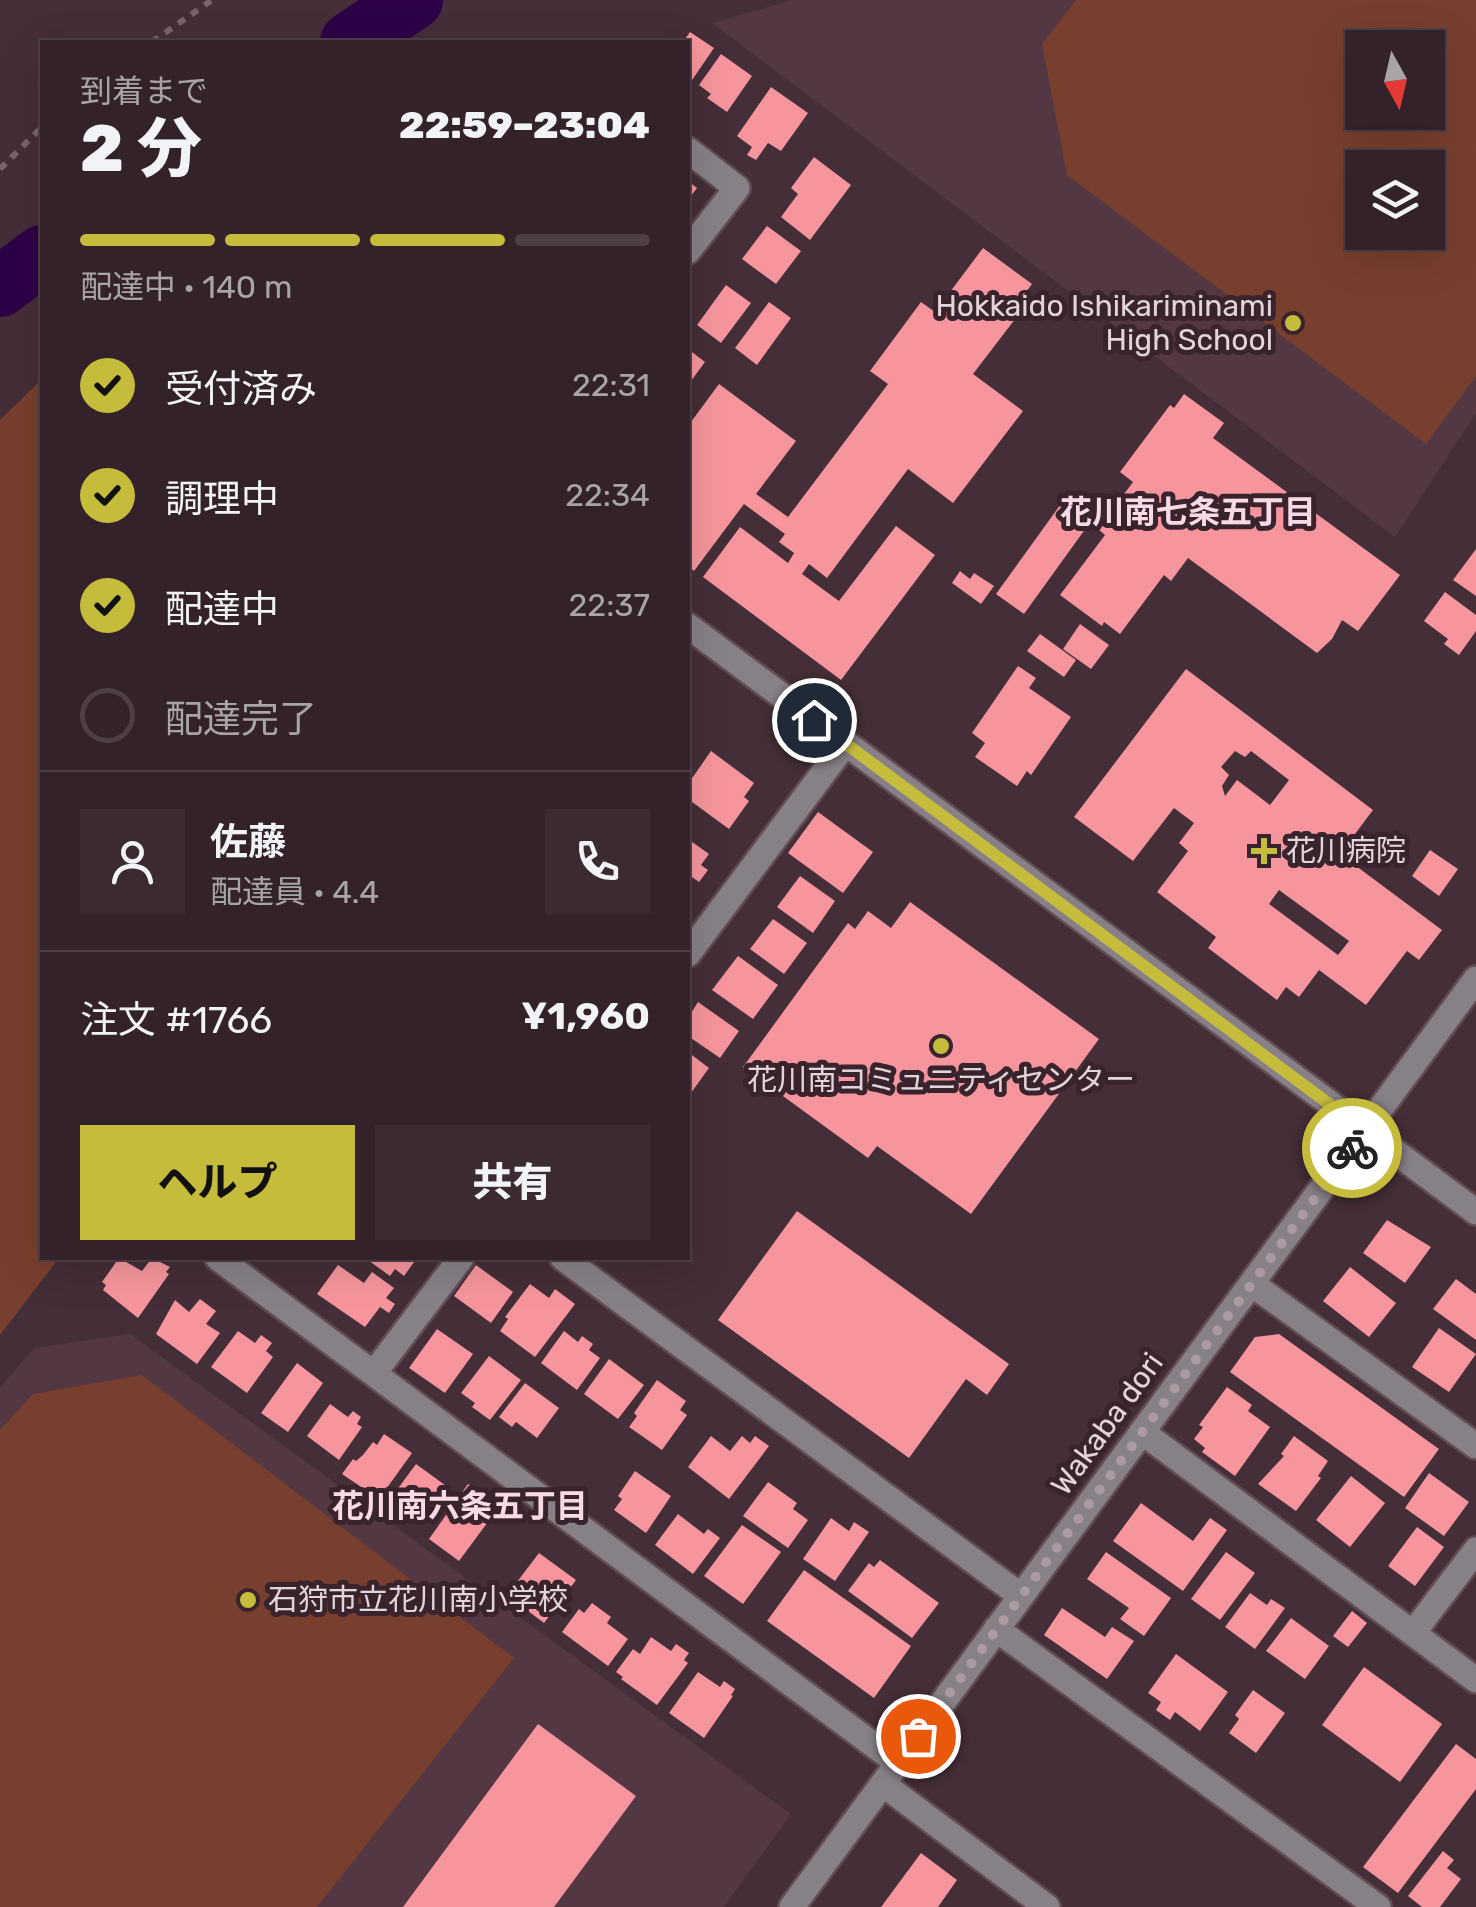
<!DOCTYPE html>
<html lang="ja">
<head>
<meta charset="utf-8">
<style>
  :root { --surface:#332229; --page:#3b2a31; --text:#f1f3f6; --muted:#a9a4a8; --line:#4e3f46; --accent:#c6bc3c }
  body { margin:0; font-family:Rubik,"Noto Sans JP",sans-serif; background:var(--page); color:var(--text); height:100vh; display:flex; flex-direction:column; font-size:38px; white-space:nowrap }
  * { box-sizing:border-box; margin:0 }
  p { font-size:32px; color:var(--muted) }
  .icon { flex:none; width:55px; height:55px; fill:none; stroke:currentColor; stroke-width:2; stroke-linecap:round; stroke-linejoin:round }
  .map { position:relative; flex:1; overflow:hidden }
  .panel { position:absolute; left:40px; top:40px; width:650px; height:1220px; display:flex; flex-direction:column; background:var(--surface); border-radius:0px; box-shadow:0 10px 40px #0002,0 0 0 2px var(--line) }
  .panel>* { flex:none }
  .needle { width:65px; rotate:172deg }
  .controls { position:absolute; left:1345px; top:30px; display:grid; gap:20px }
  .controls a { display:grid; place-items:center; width:100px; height:100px; border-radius:0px; background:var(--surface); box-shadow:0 10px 40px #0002,0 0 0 2px var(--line); font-size:50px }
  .pin { position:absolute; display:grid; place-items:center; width:85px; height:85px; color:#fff; margin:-42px; border:5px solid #fff; border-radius:50%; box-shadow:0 2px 10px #0007 }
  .courier { position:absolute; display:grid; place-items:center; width:100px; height:100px; margin:-50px; border:8px solid #c6bc3c; border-radius:50%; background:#fff; color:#222; box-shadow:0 2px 12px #0007 }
  .summary em { font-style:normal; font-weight:800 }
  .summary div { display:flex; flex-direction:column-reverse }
  .summary { display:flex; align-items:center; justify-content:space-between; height:170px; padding:0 40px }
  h1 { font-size:65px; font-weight:800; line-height:75px }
  .bar { display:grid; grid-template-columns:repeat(4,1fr); gap:15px 10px; align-content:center; height:120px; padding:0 40px }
  .bar i { height:12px; border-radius:8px; background:var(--line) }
  .bar .current { background:var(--accent) }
  .bar p { grid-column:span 4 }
  .line { display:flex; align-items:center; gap:25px; padding:0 40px; border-top:2px solid var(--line) }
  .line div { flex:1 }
  .round { display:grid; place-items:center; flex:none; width:105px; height:105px; border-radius:0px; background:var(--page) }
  ol { padding:0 40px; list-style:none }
  li { display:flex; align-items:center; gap:30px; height:110px }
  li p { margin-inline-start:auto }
  li .icon { padding:10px; border-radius:50%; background:var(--accent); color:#111; stroke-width:4 }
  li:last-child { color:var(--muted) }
  li i { width:55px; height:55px; border:5px solid var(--line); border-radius:50% }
  .action { display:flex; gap:20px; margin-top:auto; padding:20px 40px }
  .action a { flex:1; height:115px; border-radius:0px; background:var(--accent); color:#111; font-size:40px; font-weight:800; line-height:115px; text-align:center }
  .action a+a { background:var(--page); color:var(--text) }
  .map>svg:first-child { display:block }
  .built { fill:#533743; fill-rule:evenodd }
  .green { fill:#783f2e; fill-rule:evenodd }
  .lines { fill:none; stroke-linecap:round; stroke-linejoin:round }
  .river { stroke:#2d0147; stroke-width:60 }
  .building { fill:#f6959d; fill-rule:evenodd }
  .minor-casing { stroke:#614c54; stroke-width:30 }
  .path { stroke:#78646c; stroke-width:6; stroke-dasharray:8 8; stroke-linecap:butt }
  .minor { stroke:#888087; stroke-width:25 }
  .done { stroke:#ab9aa1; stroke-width:10; stroke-dasharray:0 18 }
  .route { stroke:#c6bc3c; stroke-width:12 }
  .poi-dot { fill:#c6bc3c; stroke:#39242d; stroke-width:4 }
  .labels { text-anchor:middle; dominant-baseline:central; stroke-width:10; stroke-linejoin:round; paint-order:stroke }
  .poi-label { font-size:30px; fill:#e3d4da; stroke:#39242d; text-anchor:start }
  .street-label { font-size:30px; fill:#e3d4da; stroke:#39242d }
  .neighbourhood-label { font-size:32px; font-weight:bold; fill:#f7dae5; stroke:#39242d }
</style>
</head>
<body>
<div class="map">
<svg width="1476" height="1907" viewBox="0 0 1476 1907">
  <rect width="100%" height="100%" fill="#442e37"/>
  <g class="built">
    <path d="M792,0H1476V413L1395,537L712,23ZM1362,48H1428V112H1362ZM1362,168H1428V232H1362Z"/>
    <polygon points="130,1334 791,1814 724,1907 0,1907 0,1387 34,1348"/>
  </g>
  <g class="green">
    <path d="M1076,0H1476V376L1426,444L1067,175L1042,44ZM1362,48H1428V112H1362ZM1362,168H1428V232H1362Z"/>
    <polygon points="42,379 42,1258 59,1258 0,1335 0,420"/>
    <polygon points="142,1375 514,1658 317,1907 0,1907 0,1430 33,1394"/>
  </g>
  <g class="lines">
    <g class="river">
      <polyline points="350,42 413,0"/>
      <polyline points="0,287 42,255"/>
    </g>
  </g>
  <g class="building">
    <polygon points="690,32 714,48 688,86 688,42 683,42"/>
    <polygon points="721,54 752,76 727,112 707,98 711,94 699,85"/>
    <polygon points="771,87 808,113 781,151 768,143 756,160 747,155 752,147 737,136"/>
    <polygon points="814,157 851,185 810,240 781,217 798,194 791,188"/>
    <polygon points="688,181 697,188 688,200"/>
    <polygon points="767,226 801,251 776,284 742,259"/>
    <polygon points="983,248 1032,284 1016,305 1022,310 973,374 1023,411 953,503 908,469 827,578 809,564 802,574 839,601 896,526 935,555 841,680 703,577 740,527 788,563 794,553 779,542 785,534 744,504 694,571 688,566 688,426 719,384 796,441 756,494 788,517 888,384 870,371 921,302 935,312"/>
    <polygon points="726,285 751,303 721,343 697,325"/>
    <polygon points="769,302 791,318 757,365 735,348"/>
    <polygon points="688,349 705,362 688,385"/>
    <polygon points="1184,394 1224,423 1213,438 1400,575 1358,631 1342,620 1332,639 1317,653 1188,558 1171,581 1164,575 1120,634 1104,622 1102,626 1060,595 1105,535 1098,529 1133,482 1120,472 1170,405 1174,408"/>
    <polygon points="1063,501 1091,521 1024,614 996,594"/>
    <polygon points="1476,549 1476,596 1453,580"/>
    <polygon points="960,571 970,579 974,573 994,586 981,604 952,583"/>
    <polygon points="1445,592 1476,615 1476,631 1459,655 1444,644 1448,639 1424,621"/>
    <polygon points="1080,624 1109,645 1091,669 1063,649"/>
    <polygon points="1040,634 1076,660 1064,677 1027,651"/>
    <polygon points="1018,666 1036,678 1029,688 1071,717 1031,775 1027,771 1017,786 975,757 985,743 972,733"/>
    <path d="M1186,669L1373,810L1340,854L1442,930L1419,960L1407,951L1366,1005L1319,970L1299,997L1286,987L1277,1000L1208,948L1216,937L1157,892L1188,851L1179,843L1194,823L1174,808L1133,861L1074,817ZM1235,751L1245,757L1251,751L1289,780L1270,805L1237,780L1225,796L1222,786L1229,775L1221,767ZM1279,890L1349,941L1338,955L1269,904Z"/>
    <polygon points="711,751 754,783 744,797 749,801 729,829 688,799 688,784"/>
    <polygon points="818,812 873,852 843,893 788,853"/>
    <polygon points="688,839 709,854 701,865 708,870 699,882 692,877 688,883"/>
    <polygon points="1430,850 1458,869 1439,896 1412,876"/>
    <polygon points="800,876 835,901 813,933 777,907"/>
    <polygon points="910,902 1099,1039 971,1214 877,1146 868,1158 743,1067 848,923 855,929 868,911 891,928"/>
    <polygon points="773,919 807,943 784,974 750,949"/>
    <polygon points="738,956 778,985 753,1019 712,990"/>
    <polygon points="698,1002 739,1031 720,1058 688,1036 688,1018"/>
    <polygon points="688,1052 709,1068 688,1097"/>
    <polygon points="797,1211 1009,1364 987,1395 966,1379 909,1458 718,1320"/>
    <polygon points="1387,1220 1431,1247 1405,1283 1363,1253"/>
    <polygon points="119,1258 142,1271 152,1258 170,1267 166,1272 169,1274 138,1318 103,1290 106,1285 102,1282"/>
    <polygon points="365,1258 417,1258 404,1276 395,1269 390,1276"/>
    <polygon points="338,1265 364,1283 372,1272 394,1288 386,1298 395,1304 389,1313 380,1307 365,1327 317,1294"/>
    <polygon points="476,1265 513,1292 491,1323 454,1296"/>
    <polygon points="1350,1267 1396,1303 1369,1337 1323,1301"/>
    <polygon points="1456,1279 1476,1294 1476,1340 1433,1309"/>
    <polygon points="530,1284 549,1298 555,1289 575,1304 535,1357 500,1331 508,1319 505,1317"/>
    <polygon points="200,1299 216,1311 206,1324 220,1333 197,1364 156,1334 175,1300 189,1312"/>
    <polygon points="1439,1328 1476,1354 1449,1392 1412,1367"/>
    <polygon points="437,1329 473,1354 445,1393 409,1368"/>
    <polygon points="238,1331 255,1343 261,1335 272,1343 266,1351 273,1357 247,1393 211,1367"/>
    <polygon points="564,1331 578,1342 582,1336 593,1344 589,1350 600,1358 577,1390 541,1363"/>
    <polygon points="1279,1334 1439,1449 1404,1497 1230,1372 1255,1337"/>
    <polygon points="489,1356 521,1380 490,1420 472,1407 475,1403 461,1393"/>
    <polygon points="609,1359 644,1385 618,1419 584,1394"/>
    <polygon points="297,1363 323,1383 288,1432 261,1413"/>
    <polygon points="657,1380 686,1401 680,1410 687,1415 662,1450 629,1427 637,1416 634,1413"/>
    <polygon points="525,1383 559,1408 537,1438 516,1422 512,1427 499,1417"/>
    <polygon points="1227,1387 1252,1405 1248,1411 1270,1427 1235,1476 1202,1452 1205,1448 1194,1439 1203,1427 1199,1425"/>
    <polygon points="330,1404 348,1417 353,1411 361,1417 357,1424 362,1427 339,1460 307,1436"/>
    <polygon points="384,1434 412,1453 379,1499 342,1474 353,1459 356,1461 363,1455 373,1442 377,1445"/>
    <polygon points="711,1436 730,1451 742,1436 750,1443 755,1436 769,1446 729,1499 688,1467"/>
    <polygon points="1294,1436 1328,1461 1318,1476 1321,1478 1296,1511 1258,1484 1284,1456 1281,1454"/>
    <polygon points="416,1464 449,1488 424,1522 391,1498"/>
    <polygon points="635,1471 671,1496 646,1533 614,1510 622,1499 618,1496"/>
    <polygon points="1429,1473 1469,1502 1444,1536 1405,1508"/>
    <polygon points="1351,1476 1385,1503 1350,1547 1316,1520"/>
    <polygon points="768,1482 797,1503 793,1509 808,1520 788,1548 743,1516"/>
    <polygon points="468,1484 499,1507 459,1561 429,1539"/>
    <polygon points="1141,1503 1193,1541 1210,1518 1227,1530 1183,1591 1113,1541"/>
    <polygon points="678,1514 704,1534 708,1529 720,1538 693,1574 655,1545"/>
    <polygon points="831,1518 849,1531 854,1522 869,1532 835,1581 803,1559"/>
    <polygon points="742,1525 781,1552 743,1604 704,1576"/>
    <polygon points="1417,1527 1444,1547 1415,1586 1388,1566"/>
    <polygon points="1106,1552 1171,1598 1144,1636 1120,1619 1129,1608 1087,1579"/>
    <polygon points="1226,1552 1255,1573 1220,1620 1191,1599"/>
    <polygon points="539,1553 576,1580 544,1623 507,1595"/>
    <polygon points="880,1560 939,1603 912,1638 848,1591 869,1563 874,1567"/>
    <polygon points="804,1570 911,1646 874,1698 767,1621"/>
    <polygon points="1250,1593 1267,1605 1271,1599 1285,1608 1255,1649 1225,1627"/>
    <polygon points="592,1603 611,1617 607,1623 628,1639 608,1666 562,1632 579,1609 584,1613"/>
    <polygon points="1062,1608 1105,1637 1112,1627 1134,1641 1107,1679 1044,1635"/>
    <polygon points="1352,1611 1367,1623 1348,1647 1333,1636"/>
    <polygon points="1291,1618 1329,1646 1305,1679 1266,1651"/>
    <polygon points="651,1637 671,1651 676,1644 689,1653 684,1660 688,1663 657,1705 621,1679 623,1677 616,1672 633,1649 640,1654"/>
    <polygon points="1176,1654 1228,1692 1200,1731 1175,1712 1170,1720 1156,1710 1161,1702 1148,1693"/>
    <polygon points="1364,1667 1442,1724 1400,1782 1322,1725"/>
    <polygon points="698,1672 720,1687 724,1681 735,1689 731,1695 733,1696 704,1738 669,1713"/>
    <polygon points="1253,1690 1285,1713 1256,1753 1229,1733 1239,1719 1235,1715"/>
    <polygon points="538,1724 636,1796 554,1907 403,1907"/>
    <polygon points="1456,1744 1476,1759 1476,1789 1398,1893 1363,1867"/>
    <polygon points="1443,1851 1454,1860 1447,1868 1461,1879 1440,1907 1422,1907 1408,1896"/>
    <polygon points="921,1853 957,1880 938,1907 881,1907"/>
  </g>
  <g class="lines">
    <g class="minor-casing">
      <g id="minor">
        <polyline points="688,150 737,188 688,251"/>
        <polyline points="688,626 1476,1212"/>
        <polyline points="688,954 845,744"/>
        <polyline points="218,1258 898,1763"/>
        <polyline points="563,1258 1021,1596"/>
        <polyline points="1252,1284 1476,1446"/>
        <polyline points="374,1373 461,1258"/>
        <polyline points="1142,1432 1476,1680"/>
        <polyline points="996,1629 1378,1907"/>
        <polyline points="1413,1633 1476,1550"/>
        <polyline points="883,1784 1047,1907"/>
        <polyline points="792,1907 1476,979"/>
      </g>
    </g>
    <g class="path">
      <polyline points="152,42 212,0"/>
      <polyline points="0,169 42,127"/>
    </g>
    <use href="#minor" class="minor"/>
  </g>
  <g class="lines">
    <polyline class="done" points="918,1736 1352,1148"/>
    <polyline class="route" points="814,720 1364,1130 1352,1148"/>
  </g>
  <g class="poi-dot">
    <circle cx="1293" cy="323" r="10"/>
    <path d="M1259 836h10v10h10v10h-10v10h-10v-10h-10v-10h10z"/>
    <circle cx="941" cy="1046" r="10"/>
    <circle cx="248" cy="1600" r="10"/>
  </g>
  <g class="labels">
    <g class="poi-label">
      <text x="1273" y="306" text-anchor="end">Hokkaido Ishikariminami<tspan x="1273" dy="34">High School</tspan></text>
      <text x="1286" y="851">花川病院</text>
      <text x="941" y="1080" text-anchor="middle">花川南コミュニティセンター</text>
      <text x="268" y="1600">石狩市立花川南小学校</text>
    </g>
    <g class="street-label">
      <text transform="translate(1107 1424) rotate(-54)">Wakaba dori</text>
    </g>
    <g class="neighbourhood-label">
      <text x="1188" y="512">花川南七条五丁目</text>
      <text x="460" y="1506">花川南六条五丁目</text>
    </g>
  </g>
</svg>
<div class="controls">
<a><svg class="needle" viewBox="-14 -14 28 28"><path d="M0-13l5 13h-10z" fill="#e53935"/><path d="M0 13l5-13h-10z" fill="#a9a4a8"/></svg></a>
<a><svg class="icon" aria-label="layers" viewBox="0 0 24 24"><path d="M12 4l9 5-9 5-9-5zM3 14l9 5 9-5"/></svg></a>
</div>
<div class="pin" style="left:918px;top:1736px;background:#ea580c"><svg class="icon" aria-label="bag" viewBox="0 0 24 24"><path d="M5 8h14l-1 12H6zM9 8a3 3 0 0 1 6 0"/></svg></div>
<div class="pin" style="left:814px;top:720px;background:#1f2937"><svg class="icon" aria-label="home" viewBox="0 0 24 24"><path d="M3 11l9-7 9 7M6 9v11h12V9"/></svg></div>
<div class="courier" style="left:1352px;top:1148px"><svg class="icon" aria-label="bike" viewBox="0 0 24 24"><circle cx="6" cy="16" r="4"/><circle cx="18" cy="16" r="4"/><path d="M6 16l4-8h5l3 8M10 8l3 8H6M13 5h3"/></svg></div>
<section class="panel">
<div class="summary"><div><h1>2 分</h1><p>到着まで</p></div><em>22:59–23:04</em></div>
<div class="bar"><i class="current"></i><i class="current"></i><i class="current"></i><i></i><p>配達中 · 140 m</p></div>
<ol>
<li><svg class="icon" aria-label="check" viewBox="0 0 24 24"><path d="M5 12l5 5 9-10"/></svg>受付済み<p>22:31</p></li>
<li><svg class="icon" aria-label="check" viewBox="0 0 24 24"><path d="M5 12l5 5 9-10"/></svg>調理中<p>22:34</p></li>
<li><svg class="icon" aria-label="check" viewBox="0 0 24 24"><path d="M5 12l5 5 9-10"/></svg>配達中<p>22:37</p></li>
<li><i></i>配達完了</li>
</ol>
<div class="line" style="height:180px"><a class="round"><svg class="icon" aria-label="person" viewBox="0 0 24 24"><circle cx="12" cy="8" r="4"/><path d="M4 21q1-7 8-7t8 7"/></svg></a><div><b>佐藤</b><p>配達員 · 4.4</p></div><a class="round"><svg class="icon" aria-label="phone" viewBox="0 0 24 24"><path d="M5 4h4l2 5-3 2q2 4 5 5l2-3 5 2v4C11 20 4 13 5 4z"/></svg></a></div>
<div class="line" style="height:130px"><div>注文 #1766</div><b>¥1,960</b></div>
<div class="action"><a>ヘルプ</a><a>共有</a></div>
</section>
</div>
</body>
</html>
